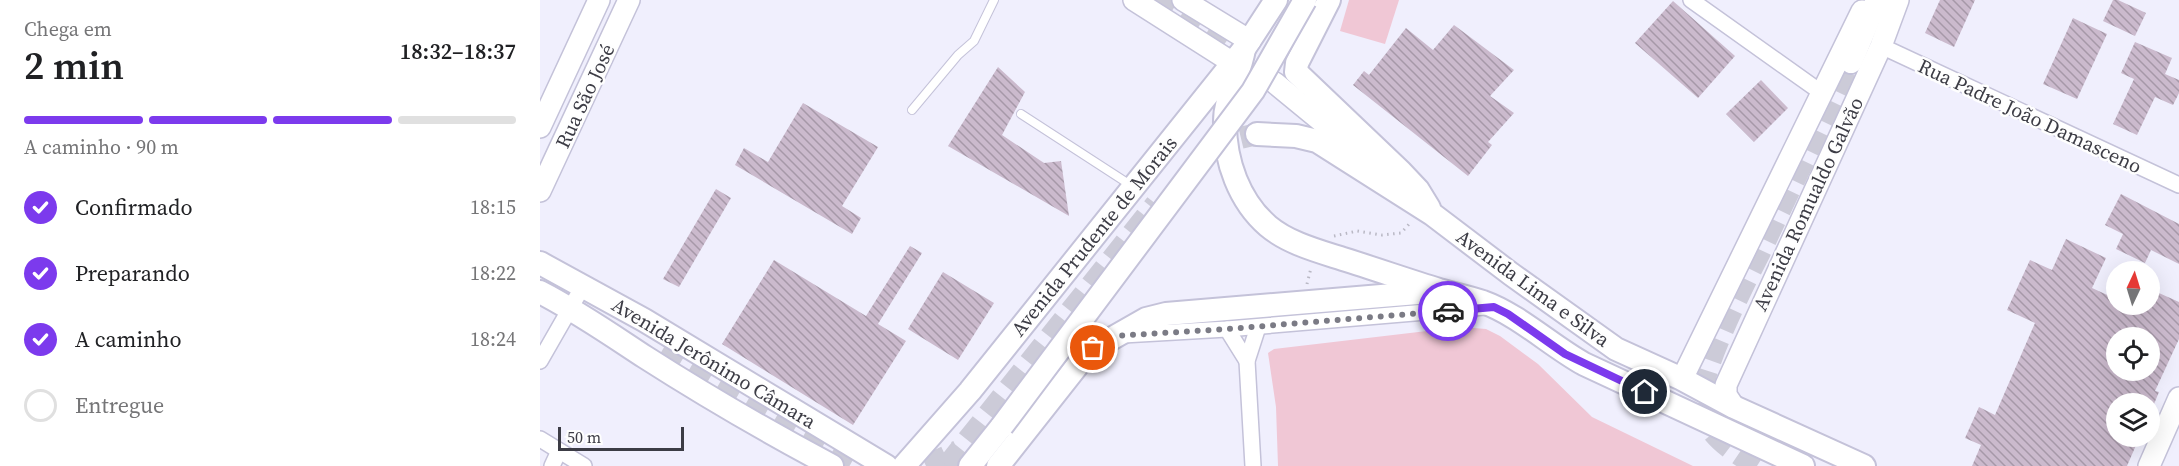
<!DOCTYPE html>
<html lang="pt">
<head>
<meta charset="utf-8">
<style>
  :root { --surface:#fff; --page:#f2f2f2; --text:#202124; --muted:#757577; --line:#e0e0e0; --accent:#7c3aed }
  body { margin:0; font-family:"Source Serif 4",serif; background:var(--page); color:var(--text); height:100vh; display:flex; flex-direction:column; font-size:22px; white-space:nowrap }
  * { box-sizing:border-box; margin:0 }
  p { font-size:20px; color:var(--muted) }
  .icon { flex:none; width:33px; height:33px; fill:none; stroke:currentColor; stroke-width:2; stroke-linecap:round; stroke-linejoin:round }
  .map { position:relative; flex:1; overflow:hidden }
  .side { display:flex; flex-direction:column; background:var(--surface); width:540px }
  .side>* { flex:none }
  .needle { width:39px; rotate:4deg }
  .controls { position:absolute; left:1566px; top:261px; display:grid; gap:12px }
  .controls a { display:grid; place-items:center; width:54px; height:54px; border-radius:50%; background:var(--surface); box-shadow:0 6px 24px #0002; font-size:30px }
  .scale { position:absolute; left:18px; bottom:15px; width:126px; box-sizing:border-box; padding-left:6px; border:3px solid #3c3c45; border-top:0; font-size:16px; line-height:21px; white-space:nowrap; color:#3c3c45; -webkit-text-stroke:4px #fefefe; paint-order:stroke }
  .pin { position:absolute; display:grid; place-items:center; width:51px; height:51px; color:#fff; margin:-26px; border:3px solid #fff; border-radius:50%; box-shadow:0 2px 6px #0007 }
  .courier { position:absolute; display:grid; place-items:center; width:60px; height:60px; margin:-30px; border:4px solid #7c3aed; border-radius:50%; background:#fff; color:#222; box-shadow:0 2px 8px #0007 }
  .head em { font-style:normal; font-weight:600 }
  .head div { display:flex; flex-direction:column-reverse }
  .head { display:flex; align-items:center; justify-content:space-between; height:102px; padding:0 24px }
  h1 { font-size:39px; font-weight:600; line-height:45px }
  .bar { display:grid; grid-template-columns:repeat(4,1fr); gap:9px 6px; align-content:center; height:72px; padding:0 24px }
  .bar i { height:8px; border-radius:4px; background:var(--line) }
  .bar .on { background:var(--accent) }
  .bar p { grid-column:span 4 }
  ol { padding:0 24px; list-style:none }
  li { display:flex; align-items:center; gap:18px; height:66px }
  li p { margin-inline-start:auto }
  li .icon { padding:6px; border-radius:50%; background:var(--accent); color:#fff; stroke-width:4 }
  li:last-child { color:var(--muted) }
  li i { width:33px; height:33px; border:3px solid var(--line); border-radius:50% }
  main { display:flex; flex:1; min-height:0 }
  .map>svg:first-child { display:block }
  .pitch { fill:#f0c7d5 }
  .building { fill:url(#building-back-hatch); fill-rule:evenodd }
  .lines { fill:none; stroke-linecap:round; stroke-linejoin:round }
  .secondary-tunnel { stroke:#cccbd8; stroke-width:21; stroke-dasharray:21 10; stroke-linecap:butt }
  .primary-tunnel { stroke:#cccbd8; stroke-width:22; stroke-dasharray:22 11; stroke-linecap:butt }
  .lane-casing { stroke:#c4c2d9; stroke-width:10 }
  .street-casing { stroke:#c4c2d9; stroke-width:18 }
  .secondary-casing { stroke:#c4c2d9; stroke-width:24 }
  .primary-casing { stroke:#c4c2d9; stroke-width:26 }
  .path { stroke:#b9b8c4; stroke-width:3; stroke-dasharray:1.5 4.5; stroke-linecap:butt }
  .lane { stroke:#fff; stroke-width:8 }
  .street { stroke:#fff; stroke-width:15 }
  .secondary { stroke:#fff; stroke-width:21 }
  .primary { stroke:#fff; stroke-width:22 }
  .primary-bridge-casing { stroke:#c4c2d9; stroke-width:26; stroke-linecap:butt }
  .primary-bridge { stroke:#fff; stroke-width:22 }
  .done { stroke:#7b7b85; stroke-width:6; stroke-dasharray:0 10.8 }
  .route { stroke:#7c3aed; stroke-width:8 }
  .labels { text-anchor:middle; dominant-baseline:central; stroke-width:5; stroke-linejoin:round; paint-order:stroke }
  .street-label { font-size:20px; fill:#3c3c45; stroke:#fefefe }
</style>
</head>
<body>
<main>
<section class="side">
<div class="head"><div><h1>2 min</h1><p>Chega em</p></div><em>18:32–18:37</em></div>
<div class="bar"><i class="on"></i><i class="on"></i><i class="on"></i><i></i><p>A caminho · 90 m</p></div>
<ol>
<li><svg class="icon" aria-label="check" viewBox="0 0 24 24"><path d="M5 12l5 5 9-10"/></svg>Confirmado<p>18:15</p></li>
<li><svg class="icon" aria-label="check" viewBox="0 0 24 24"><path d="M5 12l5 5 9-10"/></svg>Preparando<p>18:22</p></li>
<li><svg class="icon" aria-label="check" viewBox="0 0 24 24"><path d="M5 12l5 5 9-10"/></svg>A caminho<p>18:24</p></li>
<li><i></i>Entregue</li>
</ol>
</section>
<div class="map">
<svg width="1639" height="466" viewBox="0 0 1639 466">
  <defs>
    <pattern id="building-back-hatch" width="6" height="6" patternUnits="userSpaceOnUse" patternTransform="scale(1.5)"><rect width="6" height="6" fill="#cbbacd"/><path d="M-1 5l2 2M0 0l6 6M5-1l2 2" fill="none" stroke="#a698a8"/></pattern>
  </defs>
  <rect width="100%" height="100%" fill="#f0effd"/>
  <g class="pitch">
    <polygon points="809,0 859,0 845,44 800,31"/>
    <polygon points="921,327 946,329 960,336 998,364 1052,417 1153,466 738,466 736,407 728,353 734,349"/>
  </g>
  <g class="building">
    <polygon points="1400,0 1435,0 1414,47 1385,33"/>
    <polygon points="1573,0 1578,0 1606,13 1595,36 1563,21"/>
    <polygon points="1133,1 1195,56 1158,98 1095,43"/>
    <polygon points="1533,18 1567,34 1537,99 1503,84"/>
    <polygon points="914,25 974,70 950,96 974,113 948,142 952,145 928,176 813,85 824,71 829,75 866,28 893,50"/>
    <polygon points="1595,42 1632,58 1625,74 1639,80 1639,93 1633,105 1615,97 1597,135 1573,124 1594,79 1581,73"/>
    <polygon points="458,67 485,92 462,135 504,163 521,161 529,216 408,146"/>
    <polygon points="1221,80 1248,108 1214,142 1186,114"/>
    <polygon points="263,103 338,147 302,206 321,218 312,234 195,165 204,148 228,162"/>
    <polygon points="176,189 191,198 139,287 123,279"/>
    <polygon points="1581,194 1639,224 1639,264 1611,250 1605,263 1576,249 1583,234 1565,225"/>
    <path d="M1526,239L1566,258L1552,288L1576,299V304H1610V289L1639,302V339L1615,391L1619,392L1614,404H1576V436H1600L1587,466H1432L1441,445L1425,438L1439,407L1455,415L1495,323L1467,310L1490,260L1512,270ZM1576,338H1610V370H1576Z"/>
    <polygon points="370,246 382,253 338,324 366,341 313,425 182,344 234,260 326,316"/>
    <polygon points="403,272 454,303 418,360 368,329"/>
  </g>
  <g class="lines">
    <polyline class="secondary-tunnel" points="614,0 673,38 735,83"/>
    <g class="primary-tunnel">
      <polyline points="670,149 684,142 717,134"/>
      <polyline points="123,349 326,466"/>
      <polyline points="386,466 418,451"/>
      <polyline points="407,466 616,204"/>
      <path d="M1217,466C1193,451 1165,435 1161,405C1157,375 1205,282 1220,252C1250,189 1280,126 1311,62"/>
    </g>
    <g class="lane-casing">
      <g id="lane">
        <polyline points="372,110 418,55 434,41 454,0"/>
        <polyline points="481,114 592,186"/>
      </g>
    </g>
    <g class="street-casing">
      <g id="street">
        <polyline points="1151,0 1282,93"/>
        <polyline points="1341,46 1639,185"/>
        <polyline points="687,329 707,361"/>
        <polyline points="583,335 687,329 945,307"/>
        <polyline points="0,361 43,286"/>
        <polyline points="0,439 44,466"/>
        <polyline points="12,466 19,451"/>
        <polyline points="713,466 707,361 718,327"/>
      </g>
    </g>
    <g class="secondary-casing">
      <g id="secondary">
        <polyline points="594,0 693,63"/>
        <polyline points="643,0 710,41"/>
        <polyline points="735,83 853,180"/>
        <polyline points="0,127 59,0"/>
        <polyline points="0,191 89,0"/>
        <polyline points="1142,379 1322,11"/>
        <polyline points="1194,407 1186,395 1186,385 1341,46 1358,0"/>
        <polyline points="1609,466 1639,398"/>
      </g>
    </g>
    <g class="primary-casing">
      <g id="primary">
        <polyline points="789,0 757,63 756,72 861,172 878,190 889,208"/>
        <path d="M704,49C700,75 684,97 685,124C685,161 699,201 728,226C748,243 778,251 803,259C835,269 867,280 899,290C913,294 928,297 943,302C979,315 1010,345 1044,364L1263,466"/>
        <polyline points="1311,62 1337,0"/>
        <polyline points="717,134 756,136 777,141 892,214 971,274 1076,349 1142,379 1194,407 1324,466"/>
        <polyline points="0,263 104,320 346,466"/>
        <path d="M0,292C37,311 70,334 105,357C166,396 228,432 292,466"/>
        <polyline points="364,466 430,391 704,49 736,0"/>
        <polyline points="430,466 462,426"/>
        <polyline points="458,466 548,352 606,319 626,314 889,292"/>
      </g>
    </g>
    <g class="path">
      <polyline points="794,236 817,231 842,235 861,233 871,222"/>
      <polyline points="767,284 771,268"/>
    </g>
    <use href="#lane" class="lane"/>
    <use href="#street" class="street"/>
    <use href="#secondary" class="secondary"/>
    <use href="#primary" class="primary"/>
    <g class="primary-bridge-casing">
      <polyline id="primary-bridge" points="462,426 713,91 765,0"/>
    </g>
    <use href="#primary-bridge" class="primary-bridge"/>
  </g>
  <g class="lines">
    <polyline class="done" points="553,348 574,336 687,329 908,311"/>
    <polyline class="route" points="908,311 954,307 968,314 1025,354 1105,392"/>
  </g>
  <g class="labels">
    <g class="street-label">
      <text transform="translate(45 96) rotate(-65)">Rua São José</text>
      <text transform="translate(1490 116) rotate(25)">Rua Padre João Damasceno</text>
      <text transform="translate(1268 204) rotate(-65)">Avenida Romualdo Galvão</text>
      <text transform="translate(554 236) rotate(-51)">Avenida Prudente de Morais</text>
      <text transform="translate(993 288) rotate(36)">Avenida Lima e Silva</text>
      <text transform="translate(174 363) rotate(31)">Avenida Jerônimo Câmara</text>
    </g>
  </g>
</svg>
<div class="controls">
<a><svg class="needle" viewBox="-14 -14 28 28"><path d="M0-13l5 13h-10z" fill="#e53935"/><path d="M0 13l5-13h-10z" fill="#757577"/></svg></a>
<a><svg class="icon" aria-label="locate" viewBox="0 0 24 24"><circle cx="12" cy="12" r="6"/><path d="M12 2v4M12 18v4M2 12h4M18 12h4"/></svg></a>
<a><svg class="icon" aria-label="layers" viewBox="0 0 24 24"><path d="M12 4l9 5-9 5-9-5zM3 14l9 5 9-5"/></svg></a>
</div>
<div class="scale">50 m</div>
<div class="pin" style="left:553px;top:348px;background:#ea580c"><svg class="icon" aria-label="bag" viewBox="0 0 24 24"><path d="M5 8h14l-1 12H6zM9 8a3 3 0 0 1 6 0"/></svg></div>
<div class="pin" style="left:1105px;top:392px;background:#1f2937"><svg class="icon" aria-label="home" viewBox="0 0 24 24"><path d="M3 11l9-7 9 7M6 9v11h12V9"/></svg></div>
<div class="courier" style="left:908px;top:311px"><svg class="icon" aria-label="car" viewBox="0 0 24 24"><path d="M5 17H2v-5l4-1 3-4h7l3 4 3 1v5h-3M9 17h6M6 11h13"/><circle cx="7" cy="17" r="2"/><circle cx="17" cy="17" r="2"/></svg></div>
</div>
</main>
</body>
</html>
